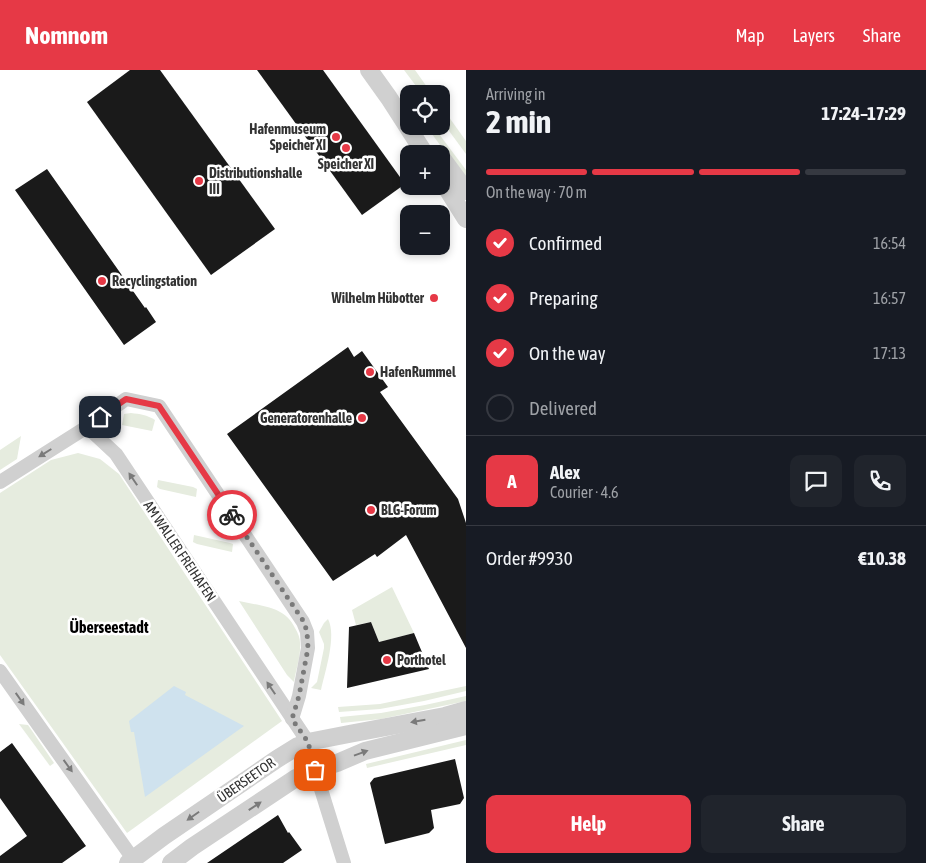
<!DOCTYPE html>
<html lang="en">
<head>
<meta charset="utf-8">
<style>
  :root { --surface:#171b24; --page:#20242c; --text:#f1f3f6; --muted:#9ea1a6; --line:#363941; --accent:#e63946 }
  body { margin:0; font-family:"Asap Condensed",sans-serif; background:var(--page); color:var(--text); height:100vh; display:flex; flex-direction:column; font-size:19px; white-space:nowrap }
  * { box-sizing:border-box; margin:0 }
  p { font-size:16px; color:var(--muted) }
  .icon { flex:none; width:28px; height:28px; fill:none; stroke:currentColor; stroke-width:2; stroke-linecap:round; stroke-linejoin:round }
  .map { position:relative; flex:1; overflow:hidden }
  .details { display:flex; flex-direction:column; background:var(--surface); width:460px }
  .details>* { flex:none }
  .fabs { position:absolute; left:400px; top:15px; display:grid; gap:10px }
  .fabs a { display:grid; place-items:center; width:50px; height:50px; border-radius:10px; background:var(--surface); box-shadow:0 2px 8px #0003; font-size:25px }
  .pin { position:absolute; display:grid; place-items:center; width:42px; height:42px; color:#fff; margin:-21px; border-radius:10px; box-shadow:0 2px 8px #0006 }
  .courier { position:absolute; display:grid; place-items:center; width:50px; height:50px; margin:-25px; border:4px solid #e63946; border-radius:50%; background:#fff; color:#222; box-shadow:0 1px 6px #0007 }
  .summary em { font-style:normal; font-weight:700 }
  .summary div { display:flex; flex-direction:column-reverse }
  .summary { display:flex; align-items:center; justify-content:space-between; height:85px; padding:0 20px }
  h1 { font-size:32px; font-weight:700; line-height:38px }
  .bar { display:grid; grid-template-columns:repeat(4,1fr); gap:8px 5px; align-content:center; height:60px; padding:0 20px }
  .bar i { height:6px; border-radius:4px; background:var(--line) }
  .bar .selected { background:var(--accent) }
  .bar p { grid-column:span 4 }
  .line { display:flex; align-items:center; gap:12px; padding:0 20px; border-top:1px solid var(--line) }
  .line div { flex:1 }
  .round { display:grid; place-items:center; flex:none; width:52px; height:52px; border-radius:10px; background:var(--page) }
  ol { padding:0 20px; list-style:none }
  li { display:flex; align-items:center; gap:15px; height:55px }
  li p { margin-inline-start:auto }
  li .icon { padding:5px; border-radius:50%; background:var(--accent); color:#fff; stroke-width:4 }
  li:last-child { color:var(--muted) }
  li i { width:28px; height:28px; border:2px solid var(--line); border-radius:50% }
  .action { display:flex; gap:10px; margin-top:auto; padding:10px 20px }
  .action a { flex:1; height:58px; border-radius:10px; background:var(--accent); color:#fff; font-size:20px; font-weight:700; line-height:58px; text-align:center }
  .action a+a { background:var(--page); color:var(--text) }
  header { display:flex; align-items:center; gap:30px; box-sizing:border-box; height:70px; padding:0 25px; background:var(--accent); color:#fff }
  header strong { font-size:24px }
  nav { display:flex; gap:28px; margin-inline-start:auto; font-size:18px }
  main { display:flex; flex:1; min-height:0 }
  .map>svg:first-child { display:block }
  .green { fill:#e6ecdf }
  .water { fill:#cfe2ee }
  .building { fill:#1a1a1a }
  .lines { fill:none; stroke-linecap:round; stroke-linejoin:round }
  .minor { stroke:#d0d0d0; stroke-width:14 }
  .tertiary { stroke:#d0d0d0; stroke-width:18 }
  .oneway { fill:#7a7a7a }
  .done { stroke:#7a7a7a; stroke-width:5; stroke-dasharray:0 9 }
  .route { stroke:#e63946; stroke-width:6 }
  .poi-dot { fill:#e63946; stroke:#fff; stroke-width:2 }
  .labels { text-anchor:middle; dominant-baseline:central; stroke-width:5; stroke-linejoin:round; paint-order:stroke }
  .poi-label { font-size:14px; font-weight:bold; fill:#333; stroke:#fff; text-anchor:start }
  .street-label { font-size:14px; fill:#333; stroke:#fff }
  .quarter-label { font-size:16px; font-weight:bold; fill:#000; stroke:#fff }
</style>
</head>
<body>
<header>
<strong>Nomnom</strong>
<nav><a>Map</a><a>Layers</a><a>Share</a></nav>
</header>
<main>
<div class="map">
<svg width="466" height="793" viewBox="0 0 466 793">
  <rect width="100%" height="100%" fill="#fff"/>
  <g class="green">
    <polygon points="404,0 415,0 432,24 422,24"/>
    <polygon points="441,36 466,71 466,84 441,50"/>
    <polygon points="426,56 433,56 466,100 466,110"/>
    <path d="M131,343C140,344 147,345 155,350L152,361L122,355L124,344Z"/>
    <polygon points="21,366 17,389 0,400 0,380"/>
    <polygon points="78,383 100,389 119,404 282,651 127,763 0,585 0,423 51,390"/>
    <polygon points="158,410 193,417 197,419 196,427 160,419 157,417"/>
    <polygon points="194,465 230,473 233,474 232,482 197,474 193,472"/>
    <polygon points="392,517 414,563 379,572 371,552 356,555 352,540"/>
    <path d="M239,531C260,536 285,536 295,558C298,563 300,568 300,573C301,586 296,599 294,612L287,605Z"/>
    <path d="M328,549C337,566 325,602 321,620L311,618L317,612L324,578V574L319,562L324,553Z"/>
    <polygon points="466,616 466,621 424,631 380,639 339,642 338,637 380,634"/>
    <polygon points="466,626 466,631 381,649 341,653 340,647 381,643 425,635"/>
    <polygon points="19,654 28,655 54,693 50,696"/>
    <polygon points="466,670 466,675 367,698 366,694"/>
  </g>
  <polygon class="water" points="174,616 186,622 185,625 244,656 145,727 134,662 131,662 129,651"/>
  <g class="building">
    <polygon points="130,0 160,0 275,159 211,205 87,32"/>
    <polygon points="257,0 323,0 405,114 362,145"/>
    <polygon points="47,99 145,238 146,237 156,252 124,275 15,120"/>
    <polygon points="348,277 354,287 362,281 388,317 380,322 458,429 466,453 466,578 406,465 377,487 375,484 333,511 227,364"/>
    <polygon points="371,552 379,572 414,563 429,599 347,618 349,557"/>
    <polygon points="12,673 86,776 62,793 0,793 0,786 27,766 0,728 0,682"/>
    <polygon points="455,689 464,728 460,734 431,740 434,758 429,763 385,774 370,713 374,708"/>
    <polygon points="278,745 288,763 289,762 302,780 283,793 207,793"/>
  </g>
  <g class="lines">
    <g class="minor">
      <polyline points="87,357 116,384 308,672 315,700 344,793"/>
      <polyline points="0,412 87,357 126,329 159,336 303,552 307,562 308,578 299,626 292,649"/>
      <polyline points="0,601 136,793"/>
    </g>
    <g class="tertiary">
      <polyline points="369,0 389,28 425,84"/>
      <polyline points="441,87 466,121"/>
      <polyline points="441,109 466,149"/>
      <polyline points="128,793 164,766 277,689 298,676 308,672 349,664 445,646 466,640"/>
      <polyline points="171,793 192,777 296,708 315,700 337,693 365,681 466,656"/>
    </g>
  </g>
  <defs><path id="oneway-solid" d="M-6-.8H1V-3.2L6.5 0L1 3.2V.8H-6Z" transform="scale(1.25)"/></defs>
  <g class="oneway">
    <use href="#oneway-solid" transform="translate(45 383) rotate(148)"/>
    <use href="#oneway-solid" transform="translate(133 409) rotate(-124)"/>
    <use href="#oneway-solid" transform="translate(271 618) rotate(-124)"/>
    <use href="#oneway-solid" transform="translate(20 629) rotate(55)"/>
    <use href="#oneway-solid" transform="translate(418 651) rotate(170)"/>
    <use href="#oneway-solid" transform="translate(361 683) rotate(-20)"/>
    <use href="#oneway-solid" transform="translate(68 696) rotate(54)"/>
    <use href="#oneway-solid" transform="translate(255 736) rotate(-33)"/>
    <use href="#oneway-solid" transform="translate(193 746) rotate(145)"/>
  </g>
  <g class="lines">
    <polyline class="done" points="232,445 304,552 307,562 308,578 299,626 292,649 308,672 315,700"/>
    <polyline class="route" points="100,347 126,329 159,336 232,445"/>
  </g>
  <g class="poi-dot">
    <circle cx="336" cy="67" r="5"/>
    <circle cx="346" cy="78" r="5"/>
    <circle cx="199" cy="111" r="5"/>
    <circle cx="102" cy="211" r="5"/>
    <circle cx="434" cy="228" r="5"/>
    <circle cx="370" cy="302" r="5"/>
    <circle cx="362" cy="348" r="5"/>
    <circle cx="371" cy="440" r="5"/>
    <circle cx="387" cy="590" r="5"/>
  </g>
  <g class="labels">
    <g class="poi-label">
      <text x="326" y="59" text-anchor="end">Hafenmuseum<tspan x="326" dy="16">Speicher XI</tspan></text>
      <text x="346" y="94" text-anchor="middle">Speicher XI</text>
      <text x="209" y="103">Distributionshalle<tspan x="209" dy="16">III</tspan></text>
      <text x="112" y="211">Recyclingstation</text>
      <text x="424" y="228" text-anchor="end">Wilhelm Hübotter</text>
      <text x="380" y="302">HafenRummel</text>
      <text x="352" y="348" text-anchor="end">Generatorenhalle</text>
      <text x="381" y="440">BLG-Forum</text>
      <text x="397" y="590">Porthotel</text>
    </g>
    <g class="street-label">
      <text transform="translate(180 481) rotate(56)">AM WALLER FREIHAFEN</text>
      <text transform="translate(246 710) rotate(-35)">ÜBERSEETOR</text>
    </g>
    <g class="quarter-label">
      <text x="109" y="557">Überseestadt</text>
    </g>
  </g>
</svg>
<div class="fabs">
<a><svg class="icon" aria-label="locate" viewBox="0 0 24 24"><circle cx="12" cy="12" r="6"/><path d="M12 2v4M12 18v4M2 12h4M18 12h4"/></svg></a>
<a>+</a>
<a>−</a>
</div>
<div class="pin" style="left:315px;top:700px;background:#ea580c"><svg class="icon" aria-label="bag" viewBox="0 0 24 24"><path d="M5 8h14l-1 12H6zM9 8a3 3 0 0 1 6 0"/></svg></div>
<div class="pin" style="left:100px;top:347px;background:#1f2937"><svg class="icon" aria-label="home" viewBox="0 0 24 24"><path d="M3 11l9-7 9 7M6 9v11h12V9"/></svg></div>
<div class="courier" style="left:232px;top:445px"><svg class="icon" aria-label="bike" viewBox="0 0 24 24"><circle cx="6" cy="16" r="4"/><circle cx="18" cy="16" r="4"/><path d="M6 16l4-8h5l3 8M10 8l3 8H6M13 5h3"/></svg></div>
</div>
<section class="details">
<div class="summary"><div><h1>2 min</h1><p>Arriving in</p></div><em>17:24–17:29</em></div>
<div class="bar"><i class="selected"></i><i class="selected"></i><i class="selected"></i><i></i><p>On the way · 70 m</p></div>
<ol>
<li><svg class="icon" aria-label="check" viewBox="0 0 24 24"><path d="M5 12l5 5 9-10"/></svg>Confirmed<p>16:54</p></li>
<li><svg class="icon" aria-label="check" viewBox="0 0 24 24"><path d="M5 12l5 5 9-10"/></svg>Preparing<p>16:57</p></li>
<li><svg class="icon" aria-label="check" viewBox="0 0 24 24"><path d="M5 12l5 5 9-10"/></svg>On the way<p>17:13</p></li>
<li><i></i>Delivered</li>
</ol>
<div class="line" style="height:90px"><b class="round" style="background:var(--accent);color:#fff">A</b><div><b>Alex</b><p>Courier · 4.6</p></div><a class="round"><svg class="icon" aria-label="chat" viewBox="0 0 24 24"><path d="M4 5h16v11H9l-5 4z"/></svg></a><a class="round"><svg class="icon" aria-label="phone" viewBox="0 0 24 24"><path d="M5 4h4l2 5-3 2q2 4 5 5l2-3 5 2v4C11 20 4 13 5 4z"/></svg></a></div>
<div class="line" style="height:65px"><div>Order #9930</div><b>€10.38</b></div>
<div class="action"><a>Help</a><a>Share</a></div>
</section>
</main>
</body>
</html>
